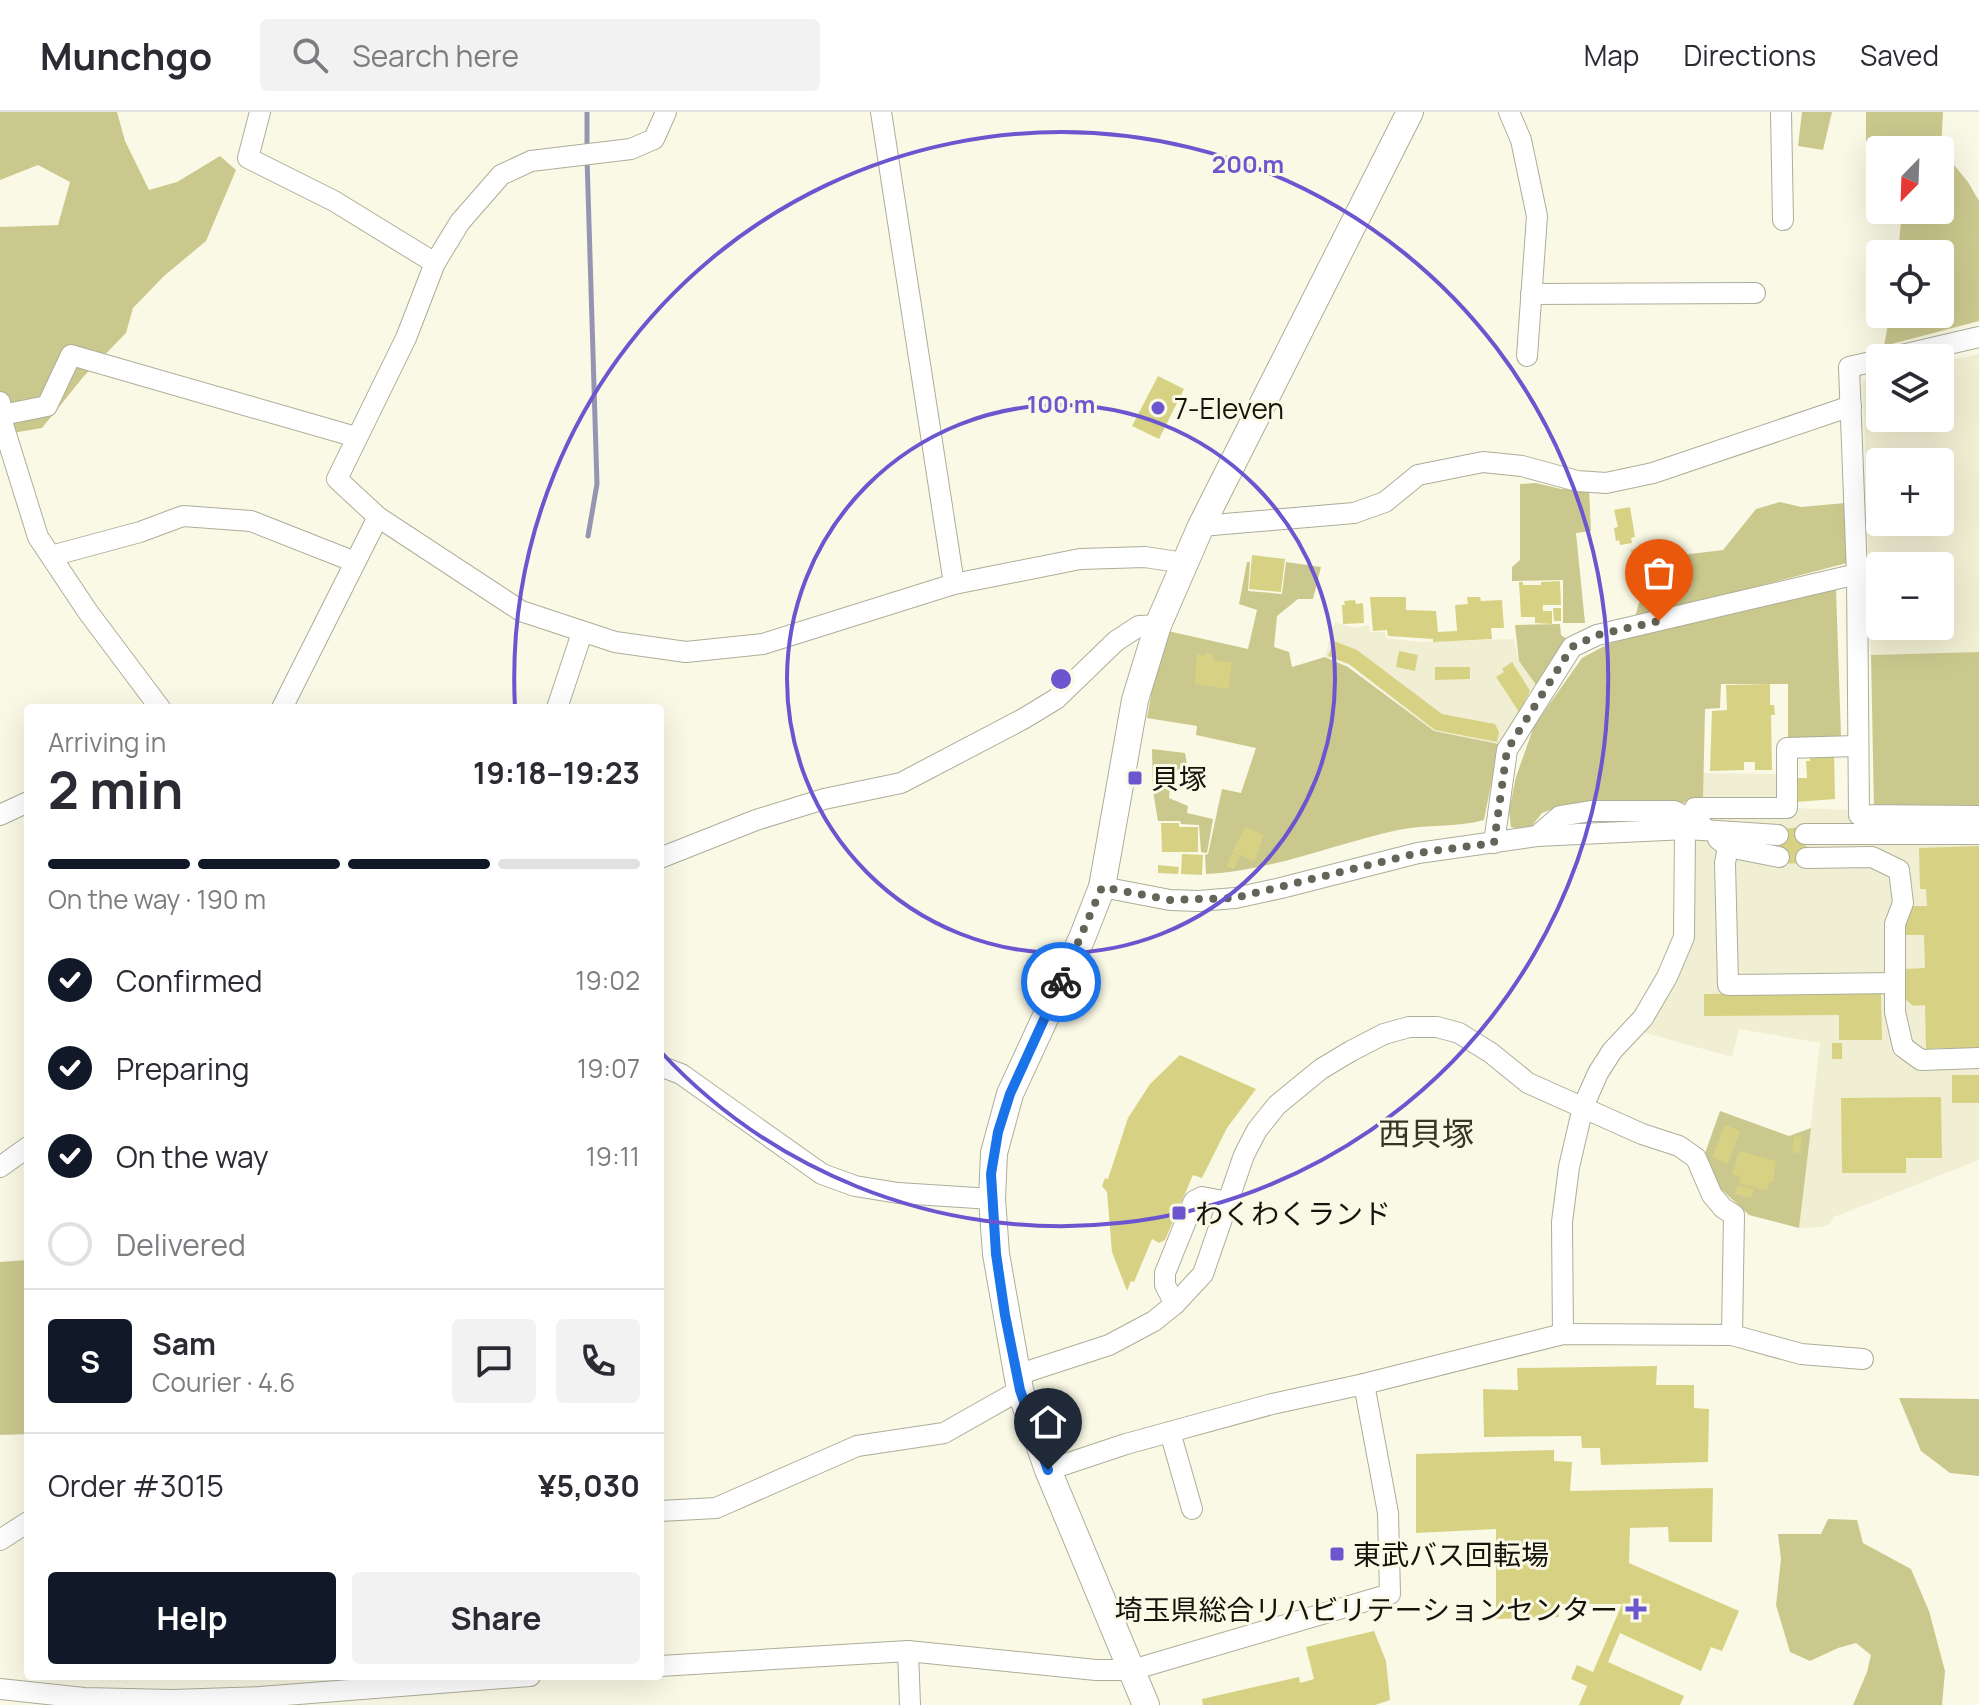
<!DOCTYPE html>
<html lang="en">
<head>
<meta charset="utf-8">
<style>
  :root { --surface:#fff; --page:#f2f2f3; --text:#2b2b33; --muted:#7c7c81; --line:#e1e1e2; --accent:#111827 }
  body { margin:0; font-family:Manrope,"Noto Sans JP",sans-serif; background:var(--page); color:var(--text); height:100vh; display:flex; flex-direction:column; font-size:30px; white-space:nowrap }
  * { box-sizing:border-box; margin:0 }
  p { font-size:26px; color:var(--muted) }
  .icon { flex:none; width:44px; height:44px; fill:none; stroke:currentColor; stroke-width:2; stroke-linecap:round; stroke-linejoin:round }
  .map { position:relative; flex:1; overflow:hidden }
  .drawer { position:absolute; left:24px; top:592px; width:640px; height:976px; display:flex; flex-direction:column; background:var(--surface); border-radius:8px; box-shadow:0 8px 32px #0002 }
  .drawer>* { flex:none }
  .needle { width:52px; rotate:203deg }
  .buttons { position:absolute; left:1866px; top:24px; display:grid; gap:16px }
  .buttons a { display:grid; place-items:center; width:88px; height:88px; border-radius:8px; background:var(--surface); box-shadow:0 8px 32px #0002; font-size:40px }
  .pin { position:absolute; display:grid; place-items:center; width:68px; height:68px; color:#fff; margin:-82px -34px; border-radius:50% 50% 50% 0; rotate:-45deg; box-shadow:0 0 8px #0007 }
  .pin .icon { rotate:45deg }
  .courier { position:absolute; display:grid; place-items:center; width:80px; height:80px; margin:-40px; border:6px solid #1a73e8; border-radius:50%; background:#fff; color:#222; box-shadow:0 2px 10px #0007 }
  .head em { font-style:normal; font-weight:700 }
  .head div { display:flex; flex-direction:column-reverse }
  .head { display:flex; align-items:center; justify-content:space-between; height:136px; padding:0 24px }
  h1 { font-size:52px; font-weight:700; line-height:60px }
  .bar { display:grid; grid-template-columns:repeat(4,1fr); gap:12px 8px; align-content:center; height:96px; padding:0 24px }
  .bar i { height:10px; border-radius:6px; background:var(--line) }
  .bar .selected { background:var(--accent) }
  .bar p { grid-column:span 4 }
  .line { display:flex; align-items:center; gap:20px; padding:0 24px; border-top:2px solid var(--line) }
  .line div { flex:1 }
  .round { display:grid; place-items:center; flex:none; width:84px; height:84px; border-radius:8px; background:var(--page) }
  ol { padding:0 24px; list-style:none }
  li { display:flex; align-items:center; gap:24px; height:88px }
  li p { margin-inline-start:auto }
  li .icon { padding:8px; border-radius:50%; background:var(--accent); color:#fff; stroke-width:4 }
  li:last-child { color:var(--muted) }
  li i { width:44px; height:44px; border:4px solid var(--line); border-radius:50% }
  .button { display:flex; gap:16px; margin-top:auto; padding:16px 24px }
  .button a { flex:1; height:92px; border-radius:8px; background:var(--accent); color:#fff; font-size:32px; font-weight:700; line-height:92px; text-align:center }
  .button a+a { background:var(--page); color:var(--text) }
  header { display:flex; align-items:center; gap:48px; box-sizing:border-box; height:112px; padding:0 40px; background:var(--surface); border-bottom:2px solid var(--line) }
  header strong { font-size:38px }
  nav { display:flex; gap:44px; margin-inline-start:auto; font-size:28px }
  .search { width:560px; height:72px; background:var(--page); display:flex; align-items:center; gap:20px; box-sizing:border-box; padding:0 28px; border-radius:8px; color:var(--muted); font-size:30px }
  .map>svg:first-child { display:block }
  .built { fill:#f0efd3; fill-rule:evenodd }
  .green { fill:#cbc88e }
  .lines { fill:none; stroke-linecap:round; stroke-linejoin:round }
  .stream { stroke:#9695b1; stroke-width:5 }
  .building { fill:#d7d283 }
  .minor-casing { stroke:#adad99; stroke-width:22 }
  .major-casing { stroke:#adad99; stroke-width:28 }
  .minor { stroke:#fff; stroke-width:20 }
  .major { stroke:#fff; stroke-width:26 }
  .done { stroke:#646459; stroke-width:8; stroke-dasharray:0 14.4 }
  .route { stroke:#1a73e8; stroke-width:10 }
  .ring { fill:none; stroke:#6b56cf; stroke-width:4 }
  .poi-dot { fill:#6b56cf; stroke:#faf9e5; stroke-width:3 }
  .labels { text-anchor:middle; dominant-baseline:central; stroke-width:6; stroke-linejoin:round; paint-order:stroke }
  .poi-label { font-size:28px; fill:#14140d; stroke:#faf9e5; text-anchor:start }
  .quarter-label { font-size:32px; fill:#373626; stroke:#faf9e5 }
  .centre { fill:#6b56cf; stroke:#faf9e5; stroke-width:4 }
  .ring-label { font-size:24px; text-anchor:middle; font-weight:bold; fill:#6b56cf; stroke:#faf9e5; stroke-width:6; stroke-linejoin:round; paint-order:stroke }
</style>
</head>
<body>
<header>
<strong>Munchgo</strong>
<div class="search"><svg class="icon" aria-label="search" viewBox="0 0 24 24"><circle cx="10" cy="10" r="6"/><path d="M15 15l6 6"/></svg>Search here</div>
<nav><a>Map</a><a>Directions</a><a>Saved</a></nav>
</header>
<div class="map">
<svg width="1979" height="1593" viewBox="0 0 1979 1593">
  <rect width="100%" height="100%" fill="#faf9e5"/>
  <g class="built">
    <path d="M1979,242V540L1871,543L1863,270L1870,263L1880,261V306H1940V250ZM1880,350H1940V410H1880ZM1880,454H1940V514H1880Z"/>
    <polygon points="1335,510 1355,516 1369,513 1370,520 1385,520 1386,526 1419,530 1514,527 1519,549 1536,573 1499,632 1434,619 1349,553 1325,544"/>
    <polygon points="1703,661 1780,662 1794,696 1850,698 1851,710 1979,711 1979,1048 1834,1105 1830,1112 1822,1115 1799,1116 1820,931 1739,917 1732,945 1639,919 1682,851 1680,691 1703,689"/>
  </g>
  <g class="green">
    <polygon points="0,0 117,0 125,29 149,78 177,70 220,44 236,58 206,129 164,164 133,196 126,221 84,264 42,316 0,323 0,115 58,113 70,70 38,53 0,68"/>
    <polygon points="1802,0 1832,0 1823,38 1798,34"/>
    <polygon points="1866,0 1943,0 1941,37 1968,70 1979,89 1979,209 1884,234 1890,202 1940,202 1940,142 1898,142 1901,110 1895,98 1940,98 1940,38 1880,38 1880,62 1866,29"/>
    <polygon points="1536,371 1561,377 1589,376 1591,419 1576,421 1585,511 1563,511 1563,468 1512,469 1512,455 1520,448 1520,372"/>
    <path d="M1780,390L1801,395L1845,391L1847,451L1635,506C1642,481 1646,458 1668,442L1682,443L1723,438L1756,397Z"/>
    <path d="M1247,450H1250L1248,479L1282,482L1286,450L1321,455L1313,487H1298L1277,504L1274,535L1289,540L1292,555L1325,545L1348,555L1434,619L1499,632L1484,708C1456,716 1426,712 1398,718C1334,732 1272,759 1206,762L1205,743L1208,742L1222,677L1241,681L1256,636L1196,623L1197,614L1147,606L1153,572L1168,519L1248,537L1257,498L1239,492Z"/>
    <polygon points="1836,477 1841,624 1834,630 1788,629 1788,572 1721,572 1720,596 1705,597 1703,689 1681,691 1680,695 1563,693 1542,701 1528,719 1511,715 1509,699 1516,665 1534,614 1582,546 1608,532 1629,526"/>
    <polygon points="1560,512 1561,523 1567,527 1536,573 1519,549 1515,513"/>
    <polygon points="1979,540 1979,696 1874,698 1871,543"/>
    <polygon points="1152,637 1185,641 1188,658 1171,661 1169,686 1188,694 1187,701 1213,707 1207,741 1201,740 1199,713 1181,712 1180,709 1158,709 1153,679"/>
    <polygon points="1720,999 1789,1024 1811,1016 1799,1116 1749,1103 1721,1077 1704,1044"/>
    <polygon points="28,1148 28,1322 0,1323 0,1150"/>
    <polygon points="1899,1286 1979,1287 1979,1364 1950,1361 1921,1339"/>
    <polygon points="1828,1407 1857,1408 1863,1431 1911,1457 1929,1499 1945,1559 1942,1593 1853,1593 1867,1560 1871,1543 1856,1531 1838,1536 1810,1549 1790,1540 1776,1493 1781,1447 1778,1422 1821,1422"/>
  </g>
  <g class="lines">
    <g class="stream">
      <polyline points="587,0 587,36"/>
      <polyline points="587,46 597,372 588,424"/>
    </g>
  </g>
  <g class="building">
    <polygon points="1158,264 1184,277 1159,327 1132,314"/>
    <polygon points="1630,395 1635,425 1631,426 1632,431 1620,433 1619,428 1616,429 1614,416 1618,415 1614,398"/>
    <polygon points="1637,436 1640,452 1634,453 1631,438"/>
    <polygon points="1252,443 1285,447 1281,480 1249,477"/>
    <polygon points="1560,469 1561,493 1543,493 1543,499 1552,499 1552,512 1535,511 1535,505 1521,505 1519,470 1523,470 1523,473 1541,473 1541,470"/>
    <polygon points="1370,485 1406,485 1406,498 1436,499 1438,520 1457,519 1455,493 1468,492 1467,485 1480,485 1481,489 1502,488 1504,516 1491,516 1492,527 1433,530 1433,527 1388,524 1387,518 1373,519"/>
    <polygon points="1355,488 1356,492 1363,491 1364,511 1343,512 1342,493 1345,493 1344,489"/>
    <polygon points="1553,496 1561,496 1561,509 1554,509"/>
    <polygon points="1334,529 1357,538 1442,602 1495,612 1499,620 1497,630 1435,618 1349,552 1328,544"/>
    <polygon points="1399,539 1418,543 1415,559 1396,555"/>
    <polygon points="1205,541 1213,542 1213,548 1232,551 1228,577 1195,572 1197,542 1205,544"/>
    <polygon points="1512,550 1530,579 1519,600 1496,565 1504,560 1502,557"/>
    <polygon points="1435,555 1470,555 1470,567 1435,568"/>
    <polygon points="1770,572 1770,593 1774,593 1775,603 1771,603 1772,658 1755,658 1755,650 1744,650 1744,658 1710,659 1712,599 1727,598 1726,573"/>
    <polygon points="1810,639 1834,639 1835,687 1796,690 1796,666 1807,666 1806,649 1810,649"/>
    <polygon points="1161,711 1179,711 1179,715 1198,715 1198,740 1162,740"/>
    <polygon points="1245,715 1264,723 1254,749 1232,740"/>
    <polygon points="1805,715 1807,751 1779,752 1777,717"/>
    <polygon points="1979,734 1979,941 1944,941 1944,936 1926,937 1925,893 1913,894 1905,887 1904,857 1925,856 1924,823 1906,823 1906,794 1927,794 1926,777 1920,777 1919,736"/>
    <polygon points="1232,741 1239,744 1234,757 1227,755"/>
    <polygon points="1182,742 1203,743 1202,763 1181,762"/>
    <polygon points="1158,753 1179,755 1178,762 1158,761"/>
    <polygon points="1881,881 1882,928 1839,928 1839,903 1704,904 1704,882"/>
    <rect x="1832" y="931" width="10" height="16"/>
    <polygon points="1180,943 1256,977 1227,1016 1202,1066 1193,1063 1165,1128 1159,1131 1152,1127 1134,1170 1131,1169 1127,1179 1112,1140 1107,1080 1102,1074 1105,1066 1108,1067 1128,1006 1150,972"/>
    <rect x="1952" y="963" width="27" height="28"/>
    <polygon points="1941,985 1942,1046 1906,1046 1906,1061 1842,1061 1841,986"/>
    <polygon points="1725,1013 1740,1019 1728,1051 1712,1045"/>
    <polygon points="1794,1024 1802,1025 1800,1041 1792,1040"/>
    <polygon points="1739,1039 1776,1049 1773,1070 1770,1069 1767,1079 1739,1071 1741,1065 1732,1062"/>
    <polygon points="1738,1073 1754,1077 1751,1086 1735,1082"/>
    <polygon points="1657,1254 1656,1273 1694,1273 1694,1296 1709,1297 1708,1350 1601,1353 1600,1336 1582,1336 1581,1324 1484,1325 1483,1277 1518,1278 1517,1256"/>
    <polygon points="1554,1338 1554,1349 1572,1350 1570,1379 1713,1376 1712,1430 1669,1430 1668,1415 1630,1416 1629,1451 1739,1499 1722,1539 1711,1535 1701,1559 1620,1521 1608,1550 1684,1584 1680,1593 1579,1593 1587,1574 1571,1567 1577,1553 1593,1560 1622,1492 1559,1492 1559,1505 1496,1507 1496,1417 1416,1421 1416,1342"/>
    <polygon points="1374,1519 1386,1549 1390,1588 1375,1593 1203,1593 1202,1587 1299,1565 1300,1571 1314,1567 1306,1535"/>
  </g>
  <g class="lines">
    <g class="minor-casing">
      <g id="minor">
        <polyline points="260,0 248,46 334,89 435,151"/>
        <polyline points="666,0 654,27 631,37 531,49 501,63 460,110 435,151 406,226 337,367 378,405 521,499 615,530 686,540 763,532 954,472 1080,447 1145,445 1184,451"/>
        <polyline points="881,0 954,472"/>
        <polyline points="1509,0 1521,28 1537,104 1527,244"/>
        <polyline points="1781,0 1783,108"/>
        <polyline points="1531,182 1755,181"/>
        <polyline points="1889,246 1979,225"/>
        <polyline points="0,290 2,303 47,294 71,243 356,325"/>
        <polyline points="0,303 38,425 88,500 160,596"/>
        <polyline points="1201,414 1354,401 1385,390 1418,363 1483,350 1522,354 1577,369 1606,371 1653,361 1851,294"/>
        <polyline points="51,444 140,420 183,404 251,409 355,450"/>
        <polyline points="1857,462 1859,703 1979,704"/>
        <polyline points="282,596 378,405"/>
        <polyline points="557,596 582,521"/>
        <polyline points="0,703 28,690"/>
        <polyline points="1687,717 1695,696 1787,696 1787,636 1857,634"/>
        <polyline points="1805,722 1979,722"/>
        <polyline points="1537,724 1560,704 1591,699 1674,699 1702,713"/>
        <polyline points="1718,727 1728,735 1779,745"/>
        <polyline points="1494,731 1507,638 1572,535 1597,523 1857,462 1849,255 1880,248"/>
        <polyline points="1728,735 1725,751 1728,873 1895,871"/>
        <polyline points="660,746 756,708 824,687 901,671 1023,607 1056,587 1116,529 1139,514 1158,513"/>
        <polyline points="1806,746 1872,745 1899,758 1903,791 1895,812 1895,900 1903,935 1921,948 1979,946"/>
        <polyline points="1102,775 1170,788 1199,789 1235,786 1281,776 1418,741 1537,724 1687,717 1778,723"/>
        <polyline points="660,954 681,962 822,1062 855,1074 898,1081 992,1087"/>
        <polyline points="0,1055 28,1035"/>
        <polyline points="1175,1192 1165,1173 1165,1161 1194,1089 1202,1085 1228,1090"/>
        <polyline points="1563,1222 1562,1110 1569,1055 1583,995 1598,961 1612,939 1643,906 1667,865 1684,825 1685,718"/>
        <polyline points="1017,1263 1109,1233 1154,1209 1175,1192 1203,1162 1244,1043 1257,1018 1277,993 1321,957 1351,939 1384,922 1409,915 1437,915 1459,921 1491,941 1528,971 1642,1022 1679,1034 1696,1046 1712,1083 1723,1096 1734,1103 1732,1223"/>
        <polyline points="1170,1320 1192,1397"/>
        <polyline points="1048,1358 1126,1332 1272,1292 1364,1272 1563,1222 1732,1223 1801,1242 1863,1247"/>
        <polyline points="660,1399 716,1396 857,1334 944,1321 1020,1278"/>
        <polyline points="0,1428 28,1410"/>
        <polyline points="908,1539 910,1593"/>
        <polyline points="660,1554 908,1539 1096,1558 1132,1558 1390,1482 1388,1401 1364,1272"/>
        <polyline points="0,1577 84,1586 172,1588 260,1585 530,1564"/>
      </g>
    </g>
    <g class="major-casing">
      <polyline id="major" points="1146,1593 1048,1358 1020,1278 996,1142 992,1087 994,1041 1010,982 1082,826 1102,775 1135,588 1158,513 1201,414 1410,0"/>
    </g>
    <use href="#minor" class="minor"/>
    <use href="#major" class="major"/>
  </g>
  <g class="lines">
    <polyline class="done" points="1061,870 1102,775 1170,788 1235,786 1418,741 1494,731 1507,638 1572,535 1597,523 1659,509"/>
    <polyline class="route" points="1048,1358 1020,1278 1005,1203 996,1142 991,1062 998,1020 1010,982 1061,870"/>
  </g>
  <g class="ring">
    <circle cx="1061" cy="567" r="274"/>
    <path d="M515 596A547 547 0 1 1 661 940"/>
  </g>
  <g class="poi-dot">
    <circle cx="1158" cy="296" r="8"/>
    <rect x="1127" y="658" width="16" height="16" rx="4"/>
    <rect x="1171" y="1093" width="16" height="16" rx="4"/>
    <rect x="1329" y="1434" width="16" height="16" rx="4"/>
    <path d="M1632 1485h8v8h8v8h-8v8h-8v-8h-8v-8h8z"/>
  </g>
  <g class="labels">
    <g class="poi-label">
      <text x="1174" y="296">7-Eleven</text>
      <text x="1151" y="666">貝塚</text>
      <text x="1195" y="1101">わくわくランド</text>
      <text x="1353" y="1442">東武バス回転場</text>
      <text x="1618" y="1497" text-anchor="end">埼玉県総合リハビリテーションセンター</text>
    </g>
    <g class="quarter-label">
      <text x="1426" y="1021">西貝塚</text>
    </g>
  </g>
  <circle cx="1061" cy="567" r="12" class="centre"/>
  <g class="ring-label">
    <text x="1248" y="61">200 m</text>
    <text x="1061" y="301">100 m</text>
  </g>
</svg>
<div class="buttons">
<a><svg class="needle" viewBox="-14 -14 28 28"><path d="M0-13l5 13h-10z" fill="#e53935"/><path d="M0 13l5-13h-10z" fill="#7c7c81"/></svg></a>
<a><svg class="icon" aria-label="locate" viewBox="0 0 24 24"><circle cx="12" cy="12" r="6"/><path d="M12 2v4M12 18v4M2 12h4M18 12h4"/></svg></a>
<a><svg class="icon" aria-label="layers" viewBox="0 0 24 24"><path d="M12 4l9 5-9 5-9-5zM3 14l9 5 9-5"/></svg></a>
<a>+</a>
<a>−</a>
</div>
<div class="pin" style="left:1659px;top:509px;background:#ea580c"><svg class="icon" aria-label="bag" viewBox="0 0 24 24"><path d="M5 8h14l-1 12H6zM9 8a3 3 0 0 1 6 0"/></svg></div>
<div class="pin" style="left:1048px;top:1358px;background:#1f2937"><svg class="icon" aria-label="home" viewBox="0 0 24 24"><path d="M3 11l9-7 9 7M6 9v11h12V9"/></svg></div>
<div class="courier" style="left:1061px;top:870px"><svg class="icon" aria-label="bike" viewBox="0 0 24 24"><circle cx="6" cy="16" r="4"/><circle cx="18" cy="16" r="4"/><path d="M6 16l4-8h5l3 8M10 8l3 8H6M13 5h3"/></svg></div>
<section class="drawer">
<div class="head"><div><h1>2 min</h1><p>Arriving in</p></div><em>19:18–19:23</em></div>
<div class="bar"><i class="selected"></i><i class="selected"></i><i class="selected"></i><i></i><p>On the way · 190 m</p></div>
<ol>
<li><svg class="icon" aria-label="check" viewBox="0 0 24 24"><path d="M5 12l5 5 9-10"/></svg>Confirmed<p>19:02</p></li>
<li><svg class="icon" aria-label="check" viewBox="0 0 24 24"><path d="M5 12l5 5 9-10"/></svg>Preparing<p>19:07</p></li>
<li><svg class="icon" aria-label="check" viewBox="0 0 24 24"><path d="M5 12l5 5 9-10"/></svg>On the way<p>19:11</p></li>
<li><i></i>Delivered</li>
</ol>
<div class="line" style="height:144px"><b class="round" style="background:var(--accent);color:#fff">S</b><div><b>Sam</b><p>Courier · 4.6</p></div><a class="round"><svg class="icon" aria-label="chat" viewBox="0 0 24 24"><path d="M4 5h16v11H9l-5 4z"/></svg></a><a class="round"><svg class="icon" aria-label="phone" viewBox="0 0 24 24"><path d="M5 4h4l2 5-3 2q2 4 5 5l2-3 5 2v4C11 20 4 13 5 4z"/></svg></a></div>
<div class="line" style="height:104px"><div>Order #3015</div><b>¥5,030</b></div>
<div class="button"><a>Help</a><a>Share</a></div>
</section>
</div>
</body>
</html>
